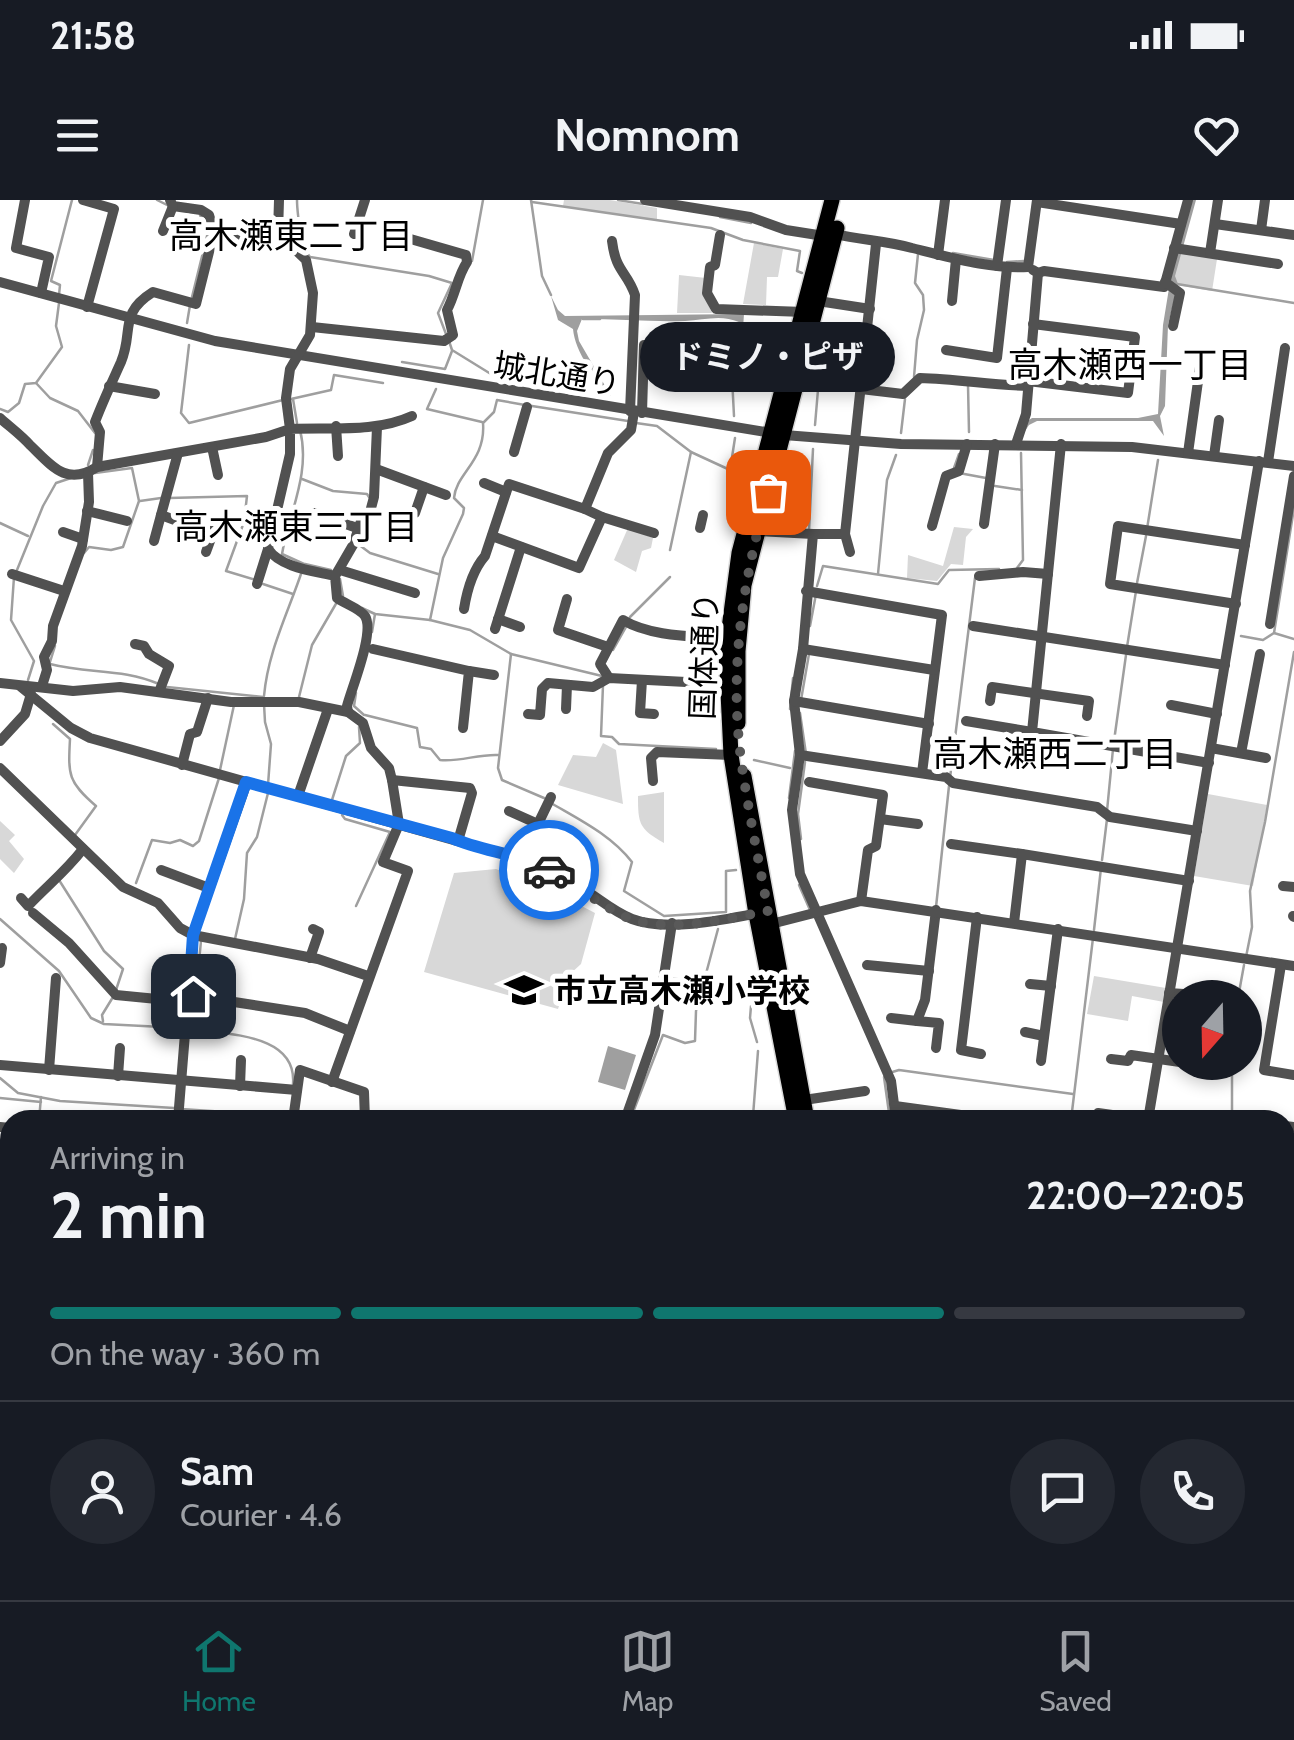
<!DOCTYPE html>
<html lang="en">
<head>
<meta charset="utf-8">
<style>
  :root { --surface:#171b24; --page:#242831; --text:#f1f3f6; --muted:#9ea1a6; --line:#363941; --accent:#0f766e }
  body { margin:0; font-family:Cabin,"Noto Sans JP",sans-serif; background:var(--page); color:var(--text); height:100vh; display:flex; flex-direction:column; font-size:38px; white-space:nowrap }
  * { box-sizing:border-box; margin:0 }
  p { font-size:32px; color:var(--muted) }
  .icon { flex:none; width:55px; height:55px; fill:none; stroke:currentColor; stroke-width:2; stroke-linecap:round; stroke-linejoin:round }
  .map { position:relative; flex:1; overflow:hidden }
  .sheet { position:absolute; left:0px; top:910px; width:1295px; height:490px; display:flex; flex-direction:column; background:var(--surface); border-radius:30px 30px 0 0; box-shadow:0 5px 15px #0003 }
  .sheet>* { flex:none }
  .needle { width:65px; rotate:200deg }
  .fabs { position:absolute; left:1162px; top:780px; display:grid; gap:20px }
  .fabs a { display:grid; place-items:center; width:100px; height:100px; border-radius:50%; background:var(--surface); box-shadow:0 5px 15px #0003; font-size:50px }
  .pin { position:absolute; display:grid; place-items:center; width:85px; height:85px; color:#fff; margin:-42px; border-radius:20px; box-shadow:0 5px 15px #0006 }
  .courier { position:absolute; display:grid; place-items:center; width:100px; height:100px; margin:-50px; border:8px solid #1a73e8; border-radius:50%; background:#fff; color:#222; box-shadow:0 2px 12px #0007 }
  .bubble { position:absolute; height:70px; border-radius:35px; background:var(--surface); box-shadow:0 5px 15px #0003; font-size:32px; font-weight:700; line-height:70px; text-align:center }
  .head em { font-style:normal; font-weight:700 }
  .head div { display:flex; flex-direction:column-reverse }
  .head { display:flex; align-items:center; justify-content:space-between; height:170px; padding:0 50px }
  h1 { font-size:65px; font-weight:700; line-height:75px }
  .bar { display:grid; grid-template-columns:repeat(4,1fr); gap:15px 10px; align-content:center; height:120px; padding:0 50px }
  .bar i { height:12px; border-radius:8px; background:var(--line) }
  .bar .active { background:var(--accent) }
  .bar p { grid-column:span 4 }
  .line { display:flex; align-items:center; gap:25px; padding:0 50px; border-top:2px solid var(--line) }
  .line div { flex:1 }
  .round { display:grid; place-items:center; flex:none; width:105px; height:105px; border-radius:52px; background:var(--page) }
  .status { display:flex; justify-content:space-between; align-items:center; height:70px; padding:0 50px; background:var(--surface); direction:ltr }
  .status svg { height:28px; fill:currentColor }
  header { display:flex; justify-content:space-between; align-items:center; height:130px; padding:0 50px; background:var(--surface); font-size:45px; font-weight:700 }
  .tabs { display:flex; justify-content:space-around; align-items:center; height:140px; border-top:2px solid var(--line); background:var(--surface); font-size:28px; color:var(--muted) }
  .tabs a { display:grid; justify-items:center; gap:5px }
  .tabs .active { color:var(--accent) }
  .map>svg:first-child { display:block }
  .green { fill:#d8d8d8 }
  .water { fill:#9f9f9f }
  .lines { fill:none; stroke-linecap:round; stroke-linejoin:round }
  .stream { stroke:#9f9f9f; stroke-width:2.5 }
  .highway-casing { stroke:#dbdbdb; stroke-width:18 }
  .minor { stroke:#515151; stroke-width:10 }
  .highway { stroke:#000; stroke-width:15 }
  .done { stroke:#595959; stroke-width:10; stroke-dasharray:0 18 }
  .route { stroke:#1a73e8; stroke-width:12 }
  .labels { text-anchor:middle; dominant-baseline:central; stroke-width:10; stroke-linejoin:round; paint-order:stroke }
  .street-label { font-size:32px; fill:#000; stroke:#fff }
  .poi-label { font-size:32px; font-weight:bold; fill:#000; stroke:#fff; text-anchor:start }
  .neighbourhood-label { font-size:35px; fill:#000; stroke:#fff }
</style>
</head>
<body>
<div class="status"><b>21:58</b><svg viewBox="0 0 49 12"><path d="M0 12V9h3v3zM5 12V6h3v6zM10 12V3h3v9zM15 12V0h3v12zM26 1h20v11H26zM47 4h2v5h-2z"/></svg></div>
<header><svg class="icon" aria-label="menu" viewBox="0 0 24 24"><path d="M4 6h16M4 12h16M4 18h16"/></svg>Nomnom<svg class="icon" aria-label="heart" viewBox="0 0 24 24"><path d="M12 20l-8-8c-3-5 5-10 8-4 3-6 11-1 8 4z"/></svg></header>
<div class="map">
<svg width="1294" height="1400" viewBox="0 0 1294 1400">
  <rect width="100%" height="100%" fill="#fff"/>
  <g class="green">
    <polygon points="564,0 610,0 657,8 657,20 563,6"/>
    <polygon points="754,43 783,49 778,77 767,77 766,105 743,104"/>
    <polygon points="1181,53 1217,59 1212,91 1171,84"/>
    <polygon points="679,75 706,78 704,94 712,113 677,113"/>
    <polygon points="954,327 973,329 966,337 963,365 951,364 937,381 907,378 908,355 943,366"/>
    <polygon points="628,328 653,338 651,348 642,351 636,372 614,360"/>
    <polygon points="603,543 616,550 623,604 558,585 573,555 596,557"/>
    <path d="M664,592V643C639,629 638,624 638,596Z"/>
    <polygon points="1208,594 1267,605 1253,686 1194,676"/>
    <polygon points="0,621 15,635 9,641 24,659 14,673 0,659"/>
    <polygon points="496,669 545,687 595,713 581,764 569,775 558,809 424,772 454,673"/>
    <polygon points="1094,776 1166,788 1164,802 1132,796 1128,821 1087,814"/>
  </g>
  <g class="water">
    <polygon points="1191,0 1196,0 1175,76 1178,84 1168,125 1165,206 1160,216 1164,236 1153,221 1037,221 1029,225 1023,234 1026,222 1032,218 1138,218 1158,214 1163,125 1171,76"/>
    <path d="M551,96L558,110L565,116L744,114L741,157L732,181L730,166L739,122C721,114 704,120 685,121C651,122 617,119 582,119L577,131L579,141L611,196C595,179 575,152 573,129L558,120Z"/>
    <polygon points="608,846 636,855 625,890 598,882"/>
  </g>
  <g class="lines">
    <g class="stream">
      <polyline points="157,0 169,6"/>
      <path d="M297,0C297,15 301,26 298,41L310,57L429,76L452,83L438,113L446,134"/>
      <polyline points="531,0 542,76 551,95"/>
      <polyline points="618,0 643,4"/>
      <polyline points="532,2 711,28 743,40 800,51 797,71 802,73"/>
      <polyline points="720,17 751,23"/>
      <polyline points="953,53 994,60"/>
      <polyline points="472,61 483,0"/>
      <polyline points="1007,62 1024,61"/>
      <polyline points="1177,84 1294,103"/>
      <polyline points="59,95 60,85 51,81 72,0"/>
      <polyline points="192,97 208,32 200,15"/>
      <polyline points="583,119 600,119"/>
      <polyline points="187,123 190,105"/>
      <polyline points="449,141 452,150 499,179"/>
      <polyline points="189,145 181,213 189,223 283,200"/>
      <polyline points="402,162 445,169 452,151"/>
      <polyline points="732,177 734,216"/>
      <polyline points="914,177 917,140 924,110 923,95 915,83 918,54"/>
      <polyline points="36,183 50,198 78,211 95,233"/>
      <polyline points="968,185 969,232"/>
      <polyline points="436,189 427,209 482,222"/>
      <polyline points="291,199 331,190 334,175 383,183"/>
      <polyline points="293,199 297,223"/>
      <polyline points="532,206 628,221"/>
      <polyline points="0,209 8,212 19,203 25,184 36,183 62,147 56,126 59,103"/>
      <polyline points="636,223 657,226 691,252"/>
      <polyline points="815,225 819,178 818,146"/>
      <path d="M300,230C311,273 289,313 282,354L304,364"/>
      <polyline points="901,233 905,199"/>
      <polyline points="88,265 93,250"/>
      <polyline points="954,268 959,254"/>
      <polyline points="959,273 986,278"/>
      <polyline points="302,279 333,291 367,294 369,297"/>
      <polyline points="995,286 1022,290"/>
      <polyline points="169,298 247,296 244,322 226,371 256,380"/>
      <polyline points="140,301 161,298"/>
      <polyline points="0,323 28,336"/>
      <polyline points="1147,329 1158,260"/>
      <polyline points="809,331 813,249"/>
      <polyline points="358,344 370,353 438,374"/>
      <polyline points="670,350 691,252 730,270 735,238"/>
      <polyline points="84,353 89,347 111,350 123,347 139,301 132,268 95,273"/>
      <polyline points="305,364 331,370"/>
      <polyline points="1017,368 1023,360 1021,253"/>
      <polyline points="17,370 43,306 56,283 71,278"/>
      <polyline points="878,374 887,280 896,255"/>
      <polyline points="14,377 11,420 34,461 28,480"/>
      <polyline points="340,379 343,396"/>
      <polyline points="1137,383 1146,336"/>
      <polyline points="263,384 293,394"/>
      <polyline points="817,386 823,366 938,384 949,370 999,369"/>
      <polyline points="362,408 375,414 430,420 470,430 511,454 602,476"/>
      <polyline points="630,417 670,377"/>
      <path d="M430,420L443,358L463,314L464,308L454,298C456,273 486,261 483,223L494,212L497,200L525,205"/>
      <polyline points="810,426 816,394"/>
      <polyline points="372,432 375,414"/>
      <polyline points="1274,433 1294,308"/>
      <polyline points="1241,436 1263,440 1274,433 1294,439"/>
      <polyline points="1127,447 1136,391"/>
      <polyline points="613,450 626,427"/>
      <polyline points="511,454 498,568 502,580 544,598"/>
      <polyline points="50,462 55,446"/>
      <path d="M50,464C88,474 122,468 159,484"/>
      <polyline points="603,485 601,536 612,537 619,544 716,549"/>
      <polyline points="167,487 263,497"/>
      <polyline points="356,493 354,506 364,515"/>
      <path d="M264,496C268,451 288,413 302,371"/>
      <polyline points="299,497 312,445 337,402"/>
      <polyline points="801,500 809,454"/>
      <polyline points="264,504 265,522 271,544 268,585"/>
      <polyline points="790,509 793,478"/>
      <polyline points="800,513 806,554"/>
      <path d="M365,515L417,528L420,547L431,549L440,560C460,562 478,554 498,555"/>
      <path d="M53,524L70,539C68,575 68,582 96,606L75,635"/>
      <polyline points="1114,541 1126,455"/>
      <polyline points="754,560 790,568"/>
      <polyline points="220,570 234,505"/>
      <polyline points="950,578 975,378"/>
      <polyline points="789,598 795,551"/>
      <polyline points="332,600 346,556 360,543 359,527"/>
      <path d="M551,603C580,620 611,635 632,662L624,691L664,716L726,712V671L736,670"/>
      <polyline points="1107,611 1113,549"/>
      <polyline points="342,615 345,619 390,632 356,706"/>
      <polyline points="801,639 798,614 805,562"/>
      <polyline points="1102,660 1107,619"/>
      <polyline points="59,680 104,751 123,769 116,790"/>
      <polyline points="136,683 152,640 170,643 180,640 193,646 199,641 219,578"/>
      <polyline points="799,685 810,710"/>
      <polyline points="936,707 949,586"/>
      <polyline points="0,719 59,771 91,818 104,824 182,828"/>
      <polyline points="1094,730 1101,668"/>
      <polyline points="235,739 244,699 247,653 257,637 268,593"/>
      <polyline points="1246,757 1252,727 1250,691 1265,622 1294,452"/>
      <polyline points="196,793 201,741"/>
      <polyline points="704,793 737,799"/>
      <polyline points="1238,798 1244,765"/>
      <polyline points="751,806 750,818 757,842"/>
      <polyline points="103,821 102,815 113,797"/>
      <polyline points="192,829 195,801"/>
      <path d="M194,829C229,835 297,834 293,884"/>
      <polyline points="889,873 899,870 1073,894"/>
      <polyline points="884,877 890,920"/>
      <polyline points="0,878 18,893 60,901 174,908"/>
      <polyline points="0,898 41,902"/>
      <polyline points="181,909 288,916"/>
      <polyline points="753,916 758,851"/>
      <polyline points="39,920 41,897"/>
      <polyline points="630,920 663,835 685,843 695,841 696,811 718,729"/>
      <polyline points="1071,920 1093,738"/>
      <polyline points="1232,920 1232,862"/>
      <polyline points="1285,1389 1294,1390"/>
      <polyline points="259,1390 283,1400"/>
      <polyline points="965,1390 967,1400"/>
      <polyline points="543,1400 546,1390"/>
      <polyline points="672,1400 680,1390"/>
      <polyline points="1168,1400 1169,1390"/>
    </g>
    <g class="highway-casing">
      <g id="highway">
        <polyline points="738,523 738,451 744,385 837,28"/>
        <polyline points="744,576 807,920"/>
        <polyline points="796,920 756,714 731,555 726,451 739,353 832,0"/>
        <polyline points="880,1390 882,1400"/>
        <polyline points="895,1390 897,1400"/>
      </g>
    </g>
    <g class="minor">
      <polyline points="25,0 16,48 49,57 41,93"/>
      <polyline points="83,0 114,9 87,107"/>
      <polyline points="170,0 173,6 201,10 209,15 214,32"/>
      <polyline points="645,0 750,17 786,30 824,36"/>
      <polyline points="1037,2 1181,24"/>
      <polyline points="1215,24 1294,35"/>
      <polyline points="1261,30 1265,0"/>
      <polyline points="163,31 173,6"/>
      <polyline points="354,34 365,0"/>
      <path d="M835,34C861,40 888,41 912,48C950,57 988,69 1028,67L1037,0"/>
      <polyline points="720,35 715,65 710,67 707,93 716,109 804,112"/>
      <path d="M612,41C616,73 627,71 635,95L630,211"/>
      <polyline points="1174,48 1278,64"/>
      <polyline points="1210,53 1218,0"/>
      <polyline points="938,55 945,0"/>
      <polyline points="997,66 1006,0"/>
      <polyline points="1038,73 1044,71 1164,87 1188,0"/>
      <polyline points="0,82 215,141 784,235 901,244 1132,247 1294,266"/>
      <polyline points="1165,82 1180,93 1173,126"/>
      <polyline points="818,101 870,109"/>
      <polyline points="952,101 956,59"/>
      <path d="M312,127L444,141L453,135L447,110C456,93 457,77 467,62L466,55L407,38"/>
      <polyline points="946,150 997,158 1007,68"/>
      <polyline points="1028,181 1128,193 1135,137 1033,124"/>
      <polyline points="109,186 155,194"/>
      <path d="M861,189L903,194L920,178C957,179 991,185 1028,186"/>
      <polyline points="642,213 644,145 702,149"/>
      <path d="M0,218C10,227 21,235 30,245C51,265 66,287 97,267L266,237L290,229L286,198L290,169L310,135L313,93L306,60L278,33L279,0"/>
      <polyline points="336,226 338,256"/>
      <polyline points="1016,244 1026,214 1038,73 1033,70"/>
      <polyline points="1061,244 1032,532 1209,563"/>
      <polyline points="212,247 218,275"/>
      <polyline points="514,252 527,207"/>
      <polyline points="178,253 161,315 213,334"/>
      <polyline points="1188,253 1200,167"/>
      <polyline points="1214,256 1219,220"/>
      <polyline points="1268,262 1285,148"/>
      <path d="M97,267L100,232L95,222C103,201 112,182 121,162C134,131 118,114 153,92L196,104L214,32C239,40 254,46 278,33"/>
      <polyline points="376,269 446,295"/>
      <polyline points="484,283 506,292"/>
      <polyline points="87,311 127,321"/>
      <polyline points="315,313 357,328"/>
      <polyline points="415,313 424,287"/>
      <polyline points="602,317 654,333"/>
      <polyline points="984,324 995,244"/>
      <polyline points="932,326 946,276 959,271 967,244"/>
      <polyline points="700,328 703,315"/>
      <polyline points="757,331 813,334"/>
      <polyline points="63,332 83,339"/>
      <polyline points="845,334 813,334 803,449 794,501 800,555 792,610 800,674 891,881 896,920"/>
      <polyline points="492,336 579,368 602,317 585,309"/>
      <polyline points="154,341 161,315"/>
      <polyline points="206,352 217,322"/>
      <polyline points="850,352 845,334 876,44"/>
      <polyline points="340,370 415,393"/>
      <polyline points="12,374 64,391"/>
      <polyline points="335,376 353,345 361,321 370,312 374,297 377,227"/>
      <polyline points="979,376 1023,372 1048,374"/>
      <polyline points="257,384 268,349"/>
      <polyline points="806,391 942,415 922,573"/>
      <polyline points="567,399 558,430 608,447"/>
      <polyline points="1236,404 1110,384 1118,326 1245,345"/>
      <path d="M464,409C467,390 472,371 485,356L509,284L585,309L608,253L631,230L634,212"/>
      <polyline points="498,419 520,427"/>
      <polyline points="1270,424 1294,276"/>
      <polyline points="973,426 1225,465"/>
      <polyline points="495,429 521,347"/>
      <polyline points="135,444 144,446 149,454 169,466 159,492"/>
      <polyline points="373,449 469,471 463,528"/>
      <polyline points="803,449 934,470"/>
      <polyline points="469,471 494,475"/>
      <path d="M609,478L600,464L623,420C651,437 694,436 727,439"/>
      <polyline points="642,480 640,513 654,514"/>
      <polyline points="0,483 73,491 120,487 231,502 299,502 348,512 363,523 371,548 389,568 392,580 399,624 383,662 408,671 332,882"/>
      <polyline points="42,486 47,470 44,457 52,441 53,426 82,346 89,302 88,273"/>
      <path d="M21,487L71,528L90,538L521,659C544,667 566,677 585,690C601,700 614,712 632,719C666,732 723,720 758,713"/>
      <polyline points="794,501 929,524"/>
      <polyline points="990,501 992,487 1089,501 1087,516"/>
      <polyline points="1171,505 1217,514"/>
      <polyline points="566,509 567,485"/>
      <path d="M348,512L347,506C352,487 375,432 365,416C359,408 345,404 337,398L335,376C314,371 281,368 268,349L290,254V229C330,227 375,233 412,216"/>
      <polyline points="528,514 540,515 542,489 548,483 593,487 609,478 725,484"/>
      <polyline points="966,521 1032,532"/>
      <polyline points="0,541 25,514 31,494"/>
      <polyline points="1211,548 1266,558"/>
      <polyline points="1241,553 1260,454"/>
      <polyline points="800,555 946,577 953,583 1097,607 1110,617 1197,631"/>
      <polyline points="182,565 190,534 197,532 208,498"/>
      <polyline points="0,568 123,687 158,703 180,728 193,735 318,759 368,776"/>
      <polyline points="392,580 470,588 472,593 458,641"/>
      <polyline points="653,581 651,558 657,552 731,555"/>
      <polyline points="809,582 883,595 876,646 868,650 861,701"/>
      <polyline points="298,596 328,509"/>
      <polyline points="509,611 538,624"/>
      <polyline points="880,619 918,624"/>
      <polyline points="951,644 1022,654"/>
      <polyline points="521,659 551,597"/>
      <polyline points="161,670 209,688"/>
      <polyline points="562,677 579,648"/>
      <polyline points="1283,686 1294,687"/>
      <path d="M21,698L28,706C48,685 65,672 83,649"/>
      <polyline points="936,710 925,800 917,821 939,823 936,848"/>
      <polyline points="33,713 69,743 116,795 188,802"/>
      <polyline points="1293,716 1294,717"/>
      <polyline points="977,717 961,850 981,854"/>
      <polyline points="1014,723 1022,654 1189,681"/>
      <polyline points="771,724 861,701 1294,766"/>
      <polyline points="310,758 319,732 313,729"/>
      <polyline points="0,763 2,748"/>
      <polyline points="867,765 929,771"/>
      <polyline points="1281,765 1264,870 1294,875"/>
      <polyline points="663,781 700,786"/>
      <polyline points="1030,784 1051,786"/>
      <polyline points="1169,793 1198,795"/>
      <polyline points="189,795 305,813 350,831"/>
      <polyline points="891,818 917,821"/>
      <polyline points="1025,832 1044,836"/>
      <polyline points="1111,859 1128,861 1131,855 1180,862"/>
      <polyline points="1041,861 1058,729"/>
      <polyline points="1182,862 1204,865"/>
      <polyline points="0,865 297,890"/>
      <polyline points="49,870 56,778"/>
      <polyline points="118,876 120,848"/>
      <polyline points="240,886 241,860"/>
      <polyline points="804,900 865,891"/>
      <polyline points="895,906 997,920"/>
      <polyline points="1098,913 1148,920 1259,261"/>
      <polyline points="178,920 193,735 247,582"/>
      <polyline points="293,920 300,870 364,892 365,920"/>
      <polyline points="625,920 655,835 672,723"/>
      <polyline points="1285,926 1294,927"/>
      <polyline points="0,927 10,928"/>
      <polyline points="1285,973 1294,974"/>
      <polyline points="0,976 10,977"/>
      <polyline points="1285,1023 1294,1024"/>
      <polyline points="0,1063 10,1067"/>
      <polyline points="1285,1095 1294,1040"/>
      <polyline points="0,1105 10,1108"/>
      <polyline points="1285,1139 1294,1141"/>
      <polyline points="0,1184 10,1185"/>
      <polyline points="1285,1254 1294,1186"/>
      <polyline points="1285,1292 1294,1295"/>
      <polyline points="0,1348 10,1349"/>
      <polyline points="973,1390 974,1400"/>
      <polyline points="236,1400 238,1390"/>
      <polyline points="794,1400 809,1390"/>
    </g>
    <use href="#highway" class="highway"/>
  </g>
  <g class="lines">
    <path class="done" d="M549,670C574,683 613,715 637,721C679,731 727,719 768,711C759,661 748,610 741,559C729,468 743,380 768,292"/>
    <path class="route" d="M193,796L189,795L193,735L246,582L452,638C483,652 518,653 549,670"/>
  </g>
  <defs>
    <g id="school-bare" transform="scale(3)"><path d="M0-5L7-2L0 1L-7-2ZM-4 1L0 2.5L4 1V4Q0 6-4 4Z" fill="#000" stroke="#fff" stroke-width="2.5" paint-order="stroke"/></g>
  </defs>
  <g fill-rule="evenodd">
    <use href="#school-bare" x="524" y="790"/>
  </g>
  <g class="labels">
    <g class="street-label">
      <text transform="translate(557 174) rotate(9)">城北通り</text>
      <text transform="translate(704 456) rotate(-88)">国体通り</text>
    </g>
    <g class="poi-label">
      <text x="554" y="790">市立高木瀬小学校</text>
    </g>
    <g class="neighbourhood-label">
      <text x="291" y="35">高木瀬東二丁目</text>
      <text x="1130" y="164">高木瀬西一丁目</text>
      <text x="296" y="326">高木瀬東三丁目</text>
      <text x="1055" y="553">高木瀬西二丁目</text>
    </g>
  </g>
</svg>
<div class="fabs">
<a><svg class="needle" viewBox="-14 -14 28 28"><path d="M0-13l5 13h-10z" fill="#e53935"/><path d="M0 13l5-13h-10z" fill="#9ea1a6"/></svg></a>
</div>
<div class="pin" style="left:768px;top:292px;background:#ea580c"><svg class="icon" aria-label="bag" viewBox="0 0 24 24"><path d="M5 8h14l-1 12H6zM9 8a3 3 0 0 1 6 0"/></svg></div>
<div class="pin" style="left:193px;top:796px;background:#1f2937"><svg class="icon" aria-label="home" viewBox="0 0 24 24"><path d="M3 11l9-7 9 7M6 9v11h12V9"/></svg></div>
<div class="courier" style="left:549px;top:670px"><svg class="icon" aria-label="car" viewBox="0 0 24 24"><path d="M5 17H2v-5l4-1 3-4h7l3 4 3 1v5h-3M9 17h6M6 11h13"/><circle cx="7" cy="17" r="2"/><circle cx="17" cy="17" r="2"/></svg></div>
<div class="bubble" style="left:640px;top:122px;width:255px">ドミノ・ピザ</div>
<section class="sheet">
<div class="head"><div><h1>2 min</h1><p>Arriving in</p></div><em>22:00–22:05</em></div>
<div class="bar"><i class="active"></i><i class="active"></i><i class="active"></i><i></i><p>On the way · 360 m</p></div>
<div class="line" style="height:180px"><a class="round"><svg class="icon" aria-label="person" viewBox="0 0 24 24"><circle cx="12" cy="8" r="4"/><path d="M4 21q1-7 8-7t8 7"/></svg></a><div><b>Sam</b><p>Courier · 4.6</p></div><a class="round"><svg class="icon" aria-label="chat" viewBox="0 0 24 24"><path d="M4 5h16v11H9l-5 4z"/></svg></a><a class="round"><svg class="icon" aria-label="phone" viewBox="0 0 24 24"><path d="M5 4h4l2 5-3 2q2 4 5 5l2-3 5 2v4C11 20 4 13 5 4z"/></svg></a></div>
</section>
</div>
<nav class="tabs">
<a class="active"><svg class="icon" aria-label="home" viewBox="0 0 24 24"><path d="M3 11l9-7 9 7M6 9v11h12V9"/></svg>Home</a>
<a><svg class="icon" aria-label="map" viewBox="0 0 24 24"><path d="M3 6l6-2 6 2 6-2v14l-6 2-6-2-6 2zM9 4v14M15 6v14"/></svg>Map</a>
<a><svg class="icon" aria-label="saved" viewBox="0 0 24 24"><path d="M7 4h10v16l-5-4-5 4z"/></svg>Saved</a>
</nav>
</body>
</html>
